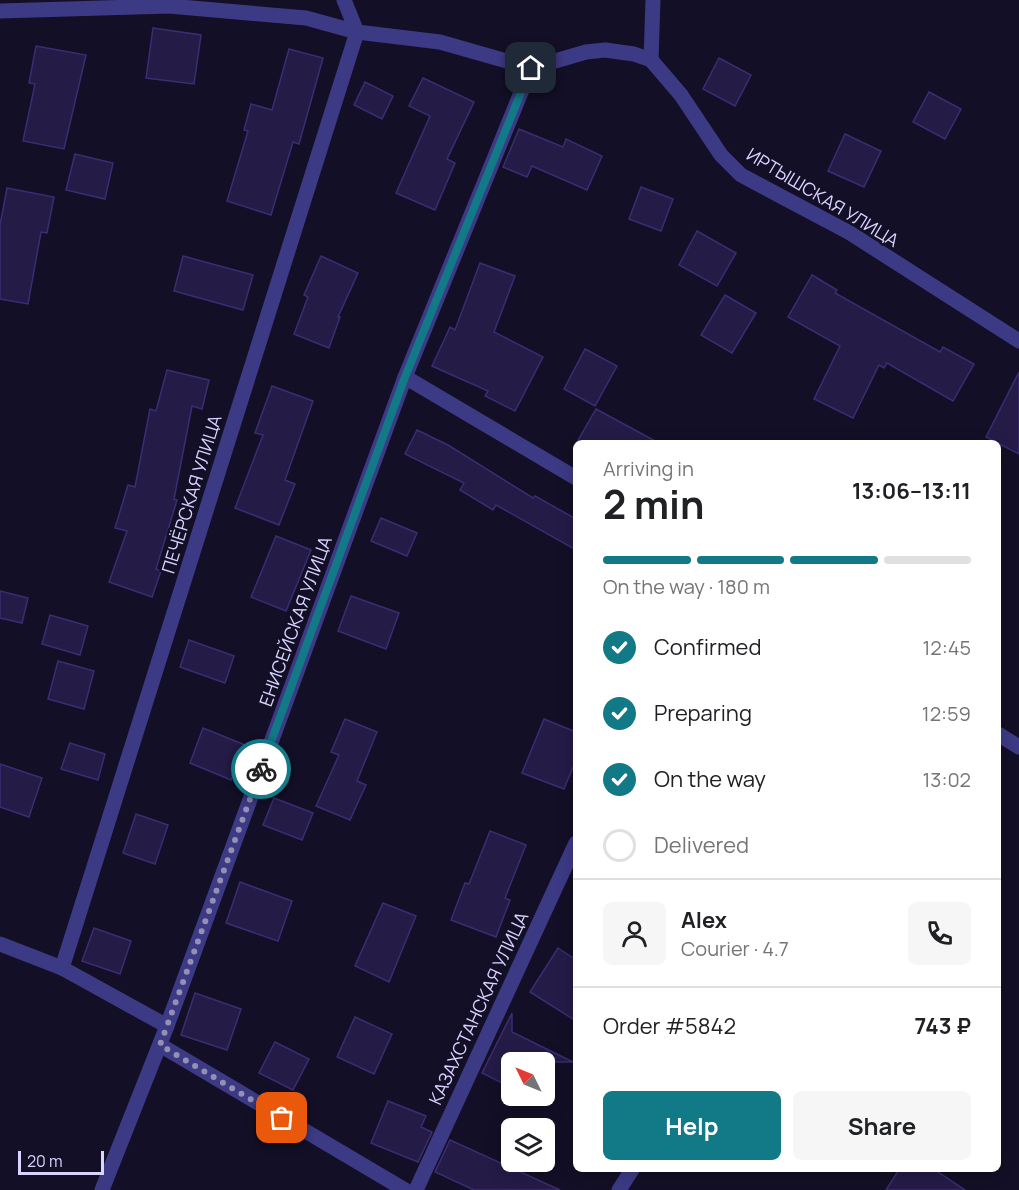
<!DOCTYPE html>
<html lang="en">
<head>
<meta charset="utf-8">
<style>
  :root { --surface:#fff; --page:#f6f6f6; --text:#202124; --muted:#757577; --line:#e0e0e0; --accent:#127987 }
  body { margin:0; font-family:Manrope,sans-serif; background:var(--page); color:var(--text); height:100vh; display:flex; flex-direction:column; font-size:22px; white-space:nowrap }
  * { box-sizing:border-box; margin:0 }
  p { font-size:20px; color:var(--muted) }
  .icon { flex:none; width:33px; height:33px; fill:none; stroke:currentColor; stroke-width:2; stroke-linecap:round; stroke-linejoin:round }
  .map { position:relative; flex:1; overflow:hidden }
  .panel { position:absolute; left:573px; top:440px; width:428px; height:732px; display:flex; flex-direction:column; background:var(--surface); border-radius:9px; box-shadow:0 3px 15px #0003 }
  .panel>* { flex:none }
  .needle { width:39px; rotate:313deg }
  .buttons { position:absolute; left:501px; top:1052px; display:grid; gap:12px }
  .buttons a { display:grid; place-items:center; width:54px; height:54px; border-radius:9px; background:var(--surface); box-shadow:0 3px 15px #0003; font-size:30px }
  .scale { position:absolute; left:18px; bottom:15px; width:86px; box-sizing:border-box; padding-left:6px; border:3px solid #d9d4ff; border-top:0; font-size:16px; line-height:21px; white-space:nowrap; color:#d9d4ff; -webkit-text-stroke:4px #130f26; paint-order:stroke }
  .pin { position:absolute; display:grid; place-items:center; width:51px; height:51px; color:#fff; margin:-26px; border-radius:12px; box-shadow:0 3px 9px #0006 }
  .courier { position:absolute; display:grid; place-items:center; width:60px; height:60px; margin:-30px; border:4px solid #127987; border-radius:50%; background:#fff; color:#222; box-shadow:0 2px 8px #0007 }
  .head em { font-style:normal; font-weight:700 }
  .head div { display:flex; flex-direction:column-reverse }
  .head { display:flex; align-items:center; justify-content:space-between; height:102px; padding:0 30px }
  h1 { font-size:39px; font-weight:700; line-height:45px }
  .bar { display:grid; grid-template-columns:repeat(4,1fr); gap:9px 6px; align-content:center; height:72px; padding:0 30px }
  .bar i { height:8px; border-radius:4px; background:var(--line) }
  .bar .selected { background:var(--accent) }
  .bar p { grid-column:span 4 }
  .line { display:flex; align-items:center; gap:15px; padding:0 30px; border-top:2px solid var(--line) }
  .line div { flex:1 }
  .round { display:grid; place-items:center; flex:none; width:63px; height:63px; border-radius:9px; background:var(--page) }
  ol { padding:0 30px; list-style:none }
  li { display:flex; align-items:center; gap:18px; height:66px }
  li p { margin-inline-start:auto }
  li .icon { padding:6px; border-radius:50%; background:var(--accent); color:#fff; stroke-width:4 }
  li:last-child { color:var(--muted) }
  li i { width:33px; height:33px; border:3px solid var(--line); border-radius:50% }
  .action { display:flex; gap:12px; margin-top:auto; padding:12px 30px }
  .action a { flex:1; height:69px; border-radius:9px; background:var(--accent); color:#fff; font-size:24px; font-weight:700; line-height:69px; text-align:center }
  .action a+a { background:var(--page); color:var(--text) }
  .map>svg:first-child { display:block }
  .building { fill:#241b47; stroke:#3b2d73; stroke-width:1.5 }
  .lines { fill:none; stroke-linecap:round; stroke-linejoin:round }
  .minor { stroke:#3d3a85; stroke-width:15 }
  .done { stroke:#948fb3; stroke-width:6; stroke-dasharray:0 10.8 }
  .route { stroke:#127987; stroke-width:8 }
  .labels { text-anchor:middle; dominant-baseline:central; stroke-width:5; stroke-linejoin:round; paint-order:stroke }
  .street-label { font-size:18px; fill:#d9d4ff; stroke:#130f26 }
</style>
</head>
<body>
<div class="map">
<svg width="1019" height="1190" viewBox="0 0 1019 1190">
  <rect width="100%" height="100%" fill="#130f26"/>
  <g class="building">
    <polygon points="153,28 201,35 194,84 146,78"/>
    <polygon points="36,46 86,55 64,149 23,141 35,84 29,83"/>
    <polygon points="289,49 323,58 299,144 293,142 271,215 227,201 248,131 244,130 251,104 272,110"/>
    <polygon points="719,58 751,75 735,106 703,89"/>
    <polygon points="423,78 474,102 447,159 455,163 435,210 396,193 430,116 409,106"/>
    <polygon points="365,82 393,96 382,119 354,105"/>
    <polygon points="929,92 961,109 945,139 913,122"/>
    <polygon points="519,129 563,147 566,139 602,156 587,190 532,166 527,177 503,167"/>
    <polygon points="845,134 881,151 864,187 828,171"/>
    <polygon points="75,154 113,163 105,199 66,190"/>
    <polygon points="641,187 673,199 661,231 629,219"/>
    <polygon points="7,188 54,197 47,233 41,232 28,304 0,299 0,225"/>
    <polygon points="697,231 736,253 717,286 679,265"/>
    <polygon points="183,256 253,275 243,310 174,291"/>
    <polygon points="321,256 358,273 338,317 340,317 329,348 294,334 308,297 304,295"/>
    <polygon points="480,263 515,276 494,332 543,357 515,411 485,396 488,391 432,366 450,327 455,330"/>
    <polygon points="812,275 837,290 835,293 940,352 943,347 974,364 953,401 887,363 884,368 879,365 853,418 814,399 840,346 788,317"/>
    <polygon points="725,295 756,313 732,353 701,335"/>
    <polygon points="585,349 617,366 595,406 564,389"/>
    <polygon points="167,370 209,380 202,409 192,406 174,499 177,500 156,569 161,571 152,597 109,582 127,531 115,528 128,485 135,487 150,409 156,411"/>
    <polygon points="1019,372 1019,454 986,437"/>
    <polygon points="272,386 313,401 285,480 295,484 279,525 235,508 263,435 255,433"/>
    <polygon points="596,409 657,442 577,442"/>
    <polygon points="417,430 448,445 533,498 535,496 576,519 576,550 496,505 493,510 460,490 464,483 405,454"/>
    <polygon points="381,518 417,533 407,556 371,541"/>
    <polygon points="276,536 311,550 286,611 251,597"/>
    <polygon points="0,591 28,598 22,623 0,618"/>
    <polygon points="351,596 399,613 386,649 338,631"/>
    <polygon points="50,615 88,626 80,655 42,644"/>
    <polygon points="189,640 234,656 225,683 180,667"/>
    <polygon points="58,661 94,671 84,709 48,699"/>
    <polygon points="345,719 377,732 357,781 366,785 350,820 316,806 339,755 331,752"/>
    <polygon points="544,719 576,732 576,760 564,789 522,773"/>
    <polygon points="203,728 245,745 231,780 190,763"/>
    <polygon points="70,743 105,754 98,780 61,769"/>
    <polygon points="0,764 42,778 29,817 0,807"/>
    <polygon points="274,798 313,813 302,840 263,825"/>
    <polygon points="136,814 168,825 155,864 123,853"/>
    <polygon points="490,831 526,845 505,898 510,900 496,937 451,920 465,883 469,884"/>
    <polygon points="240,882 292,901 278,941 226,923"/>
    <polygon points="383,903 416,916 389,982 355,966"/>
    <polygon points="94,928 131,941 120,974 82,961"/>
    <polygon points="558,948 576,960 576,1021 530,992"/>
    <polygon points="195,993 241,1009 227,1050 181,1035"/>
    <polygon points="512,1013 512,1032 573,1062 512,1062 512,1088 482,1073"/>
    <polygon points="355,1017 392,1034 374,1074 337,1057"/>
    <polygon points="275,1042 309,1059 293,1090 259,1073"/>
    <polygon points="388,1101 426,1116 421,1127 432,1132 418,1162 371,1143"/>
    <polygon points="450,1140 560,1190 474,1190 435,1172"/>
    <polygon points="900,1168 932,1168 965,1190 886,1190"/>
  </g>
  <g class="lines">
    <g class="minor">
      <polyline points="0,11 169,6 306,18 357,32 440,42 531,68 586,52 605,50 634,54 651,60 681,95 721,155 741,175 850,233 1019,341"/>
      <polyline points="651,60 653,0"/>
      <polyline points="405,377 576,478"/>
      <polyline points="998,734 1019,747"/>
      <polyline points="0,944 62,968 167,1026"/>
      <polyline points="62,968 357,32 344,0"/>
      <polyline points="160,1045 405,1190"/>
      <polyline points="102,1190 167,1026 405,377 531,68"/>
      <polyline points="416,1190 576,843"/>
      <polyline points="619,1190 633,1168"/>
    </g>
  </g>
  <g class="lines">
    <polyline class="done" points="261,769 160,1045 282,1118"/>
    <polyline class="route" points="261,769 405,377 531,68"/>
  </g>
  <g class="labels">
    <g class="street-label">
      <text transform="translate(823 197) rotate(31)">ИРТЫШСКАЯ УЛИЦА</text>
      <text transform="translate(191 494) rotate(-73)">ПЕЧЁРСКАЯ УЛИЦА</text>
      <text transform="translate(295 621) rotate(-70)">ЕНИСЕЙСКАЯ УЛИЦА</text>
      <text transform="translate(478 1008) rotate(-65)">КАЗАХСТАНСКАЯ УЛИЦА</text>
    </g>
  </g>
</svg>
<div class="buttons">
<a><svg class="needle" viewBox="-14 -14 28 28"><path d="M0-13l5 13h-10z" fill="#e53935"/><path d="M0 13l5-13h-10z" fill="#757577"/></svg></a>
<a><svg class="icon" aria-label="layers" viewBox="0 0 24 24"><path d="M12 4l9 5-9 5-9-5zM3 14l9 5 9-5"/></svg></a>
</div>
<div class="scale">20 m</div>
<div class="pin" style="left:282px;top:1118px;background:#ea580c"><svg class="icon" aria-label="bag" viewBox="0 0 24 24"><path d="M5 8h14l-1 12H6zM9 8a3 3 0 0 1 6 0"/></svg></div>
<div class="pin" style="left:531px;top:68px;background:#1f2937"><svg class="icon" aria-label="home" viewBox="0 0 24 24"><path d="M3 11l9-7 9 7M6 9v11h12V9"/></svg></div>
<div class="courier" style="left:261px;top:769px"><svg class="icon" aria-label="bike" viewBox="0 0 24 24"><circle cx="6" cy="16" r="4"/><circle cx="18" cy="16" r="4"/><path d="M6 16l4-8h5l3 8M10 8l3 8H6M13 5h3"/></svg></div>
<section class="panel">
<div class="head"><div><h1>2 min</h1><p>Arriving in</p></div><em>13:06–13:11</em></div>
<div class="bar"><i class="selected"></i><i class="selected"></i><i class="selected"></i><i></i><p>On the way · 180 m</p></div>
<ol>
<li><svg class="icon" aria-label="check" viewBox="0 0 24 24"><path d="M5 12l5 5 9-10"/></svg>Confirmed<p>12:45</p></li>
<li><svg class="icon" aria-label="check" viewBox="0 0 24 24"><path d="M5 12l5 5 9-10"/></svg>Preparing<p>12:59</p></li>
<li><svg class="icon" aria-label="check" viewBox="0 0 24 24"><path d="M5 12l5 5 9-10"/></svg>On the way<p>13:02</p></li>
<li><i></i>Delivered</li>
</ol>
<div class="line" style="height:108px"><a class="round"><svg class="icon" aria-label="person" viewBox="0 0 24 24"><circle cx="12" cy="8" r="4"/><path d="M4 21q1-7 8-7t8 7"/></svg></a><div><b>Alex</b><p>Courier · 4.7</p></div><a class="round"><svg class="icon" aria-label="phone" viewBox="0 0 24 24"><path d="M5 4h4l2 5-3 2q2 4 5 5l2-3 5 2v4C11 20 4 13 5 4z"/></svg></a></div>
<div class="line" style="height:78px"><div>Order #5842</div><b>743 ₽</b></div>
<div class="action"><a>Help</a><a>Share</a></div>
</section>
</div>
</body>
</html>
